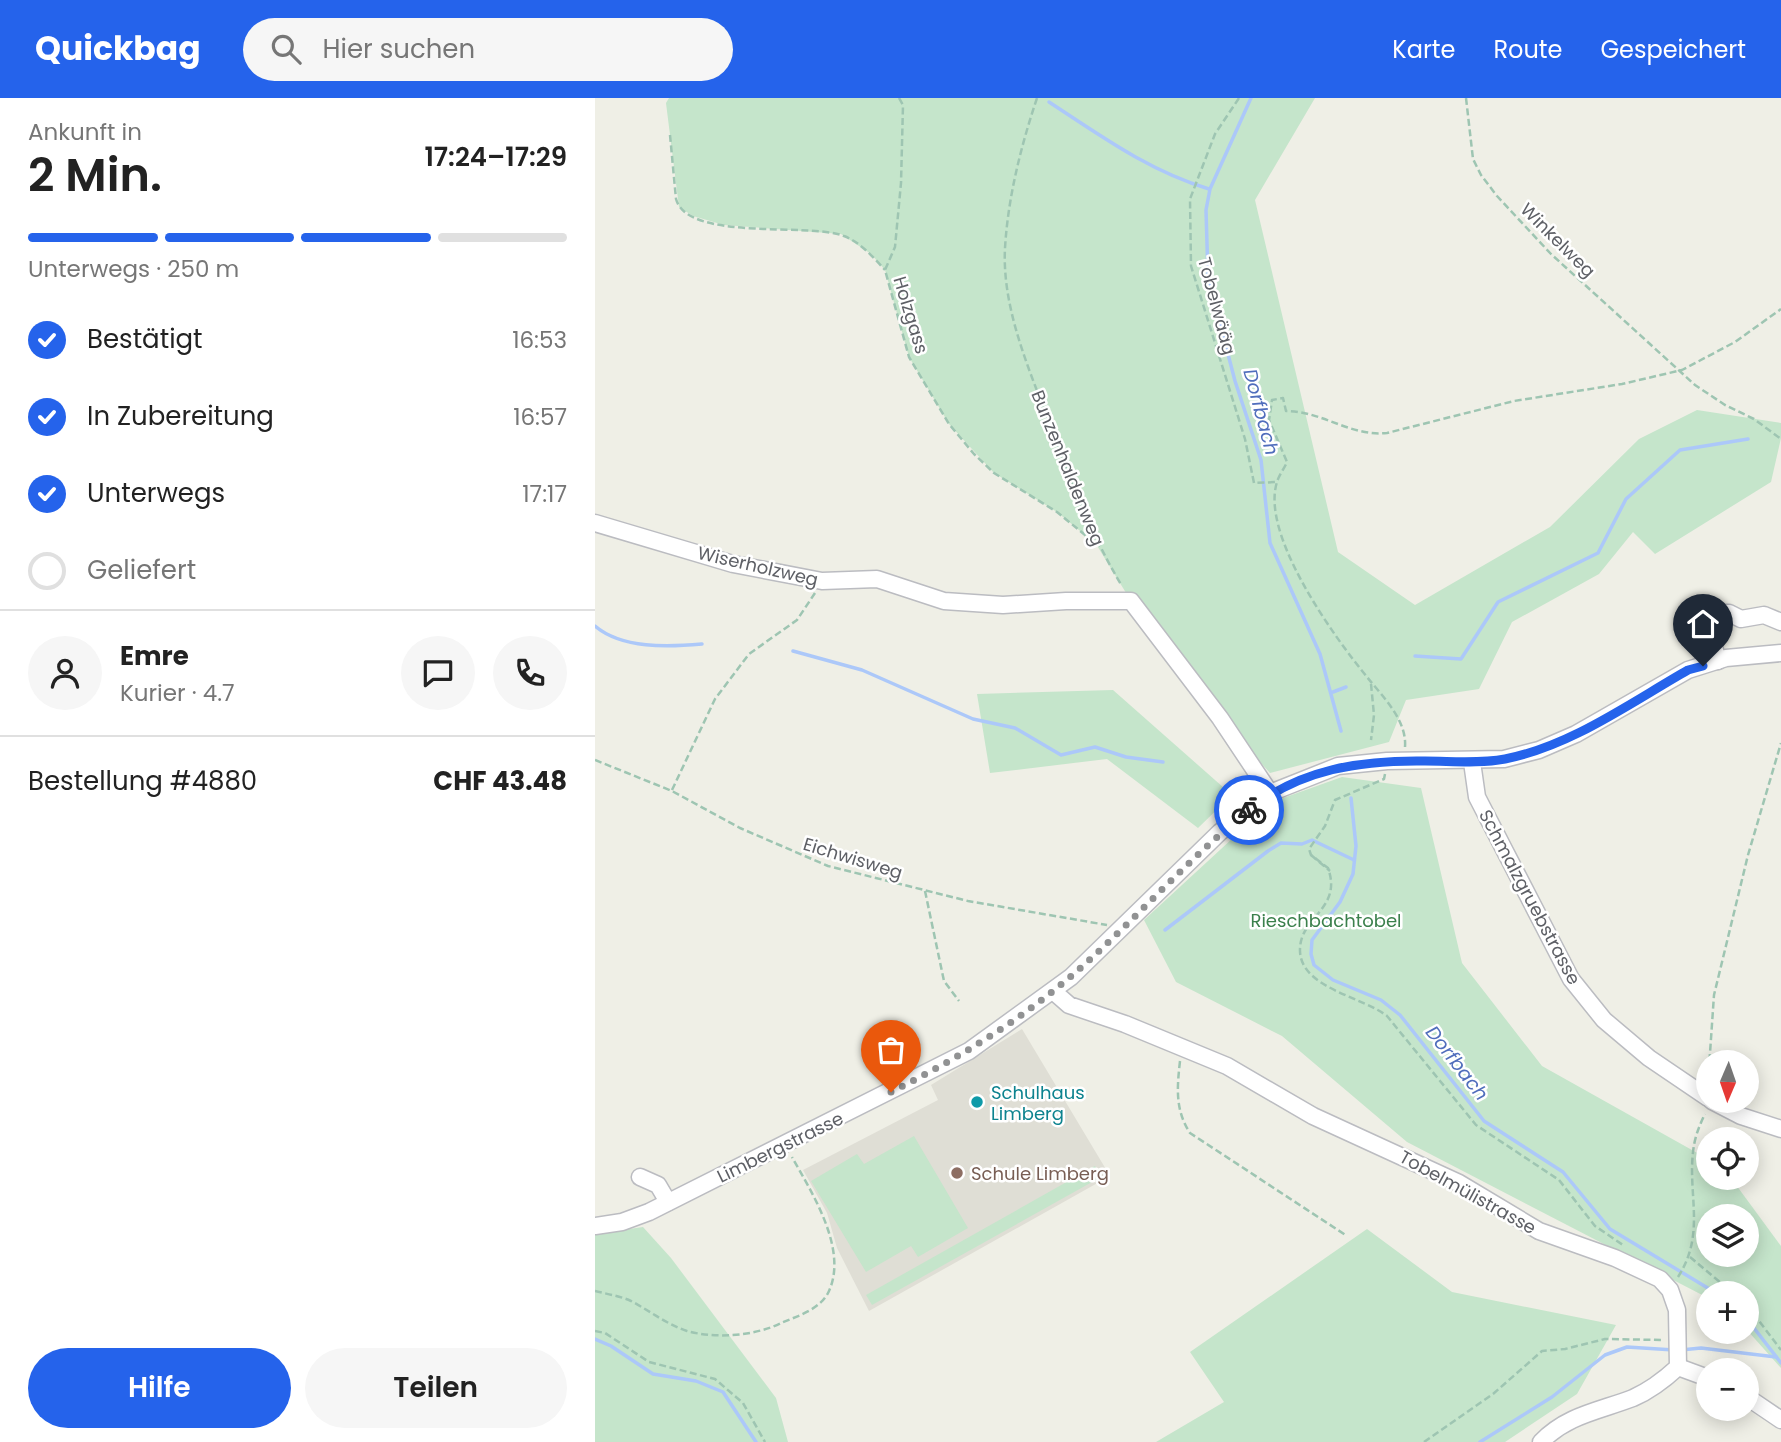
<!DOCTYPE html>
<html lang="de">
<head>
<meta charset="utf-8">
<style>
  :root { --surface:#fff; --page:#f6f6f6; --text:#222; --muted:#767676; --line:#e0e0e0; --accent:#2563eb }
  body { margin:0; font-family:Poppins,sans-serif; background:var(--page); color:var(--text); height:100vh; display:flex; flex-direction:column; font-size:26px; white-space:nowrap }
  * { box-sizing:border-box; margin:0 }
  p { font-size:23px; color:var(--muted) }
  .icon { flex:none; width:38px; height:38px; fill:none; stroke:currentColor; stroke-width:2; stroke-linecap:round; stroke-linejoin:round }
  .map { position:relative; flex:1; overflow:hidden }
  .details { display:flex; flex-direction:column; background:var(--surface); width:595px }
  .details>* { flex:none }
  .needle { width:46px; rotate:182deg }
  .tools { position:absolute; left:1101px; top:952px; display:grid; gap:14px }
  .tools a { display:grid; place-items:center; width:63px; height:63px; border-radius:50%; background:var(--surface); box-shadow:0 4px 18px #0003; font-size:35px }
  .pin { position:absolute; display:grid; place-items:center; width:60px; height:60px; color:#fff; margin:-72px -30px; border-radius:50% 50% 50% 0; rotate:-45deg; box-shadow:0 0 7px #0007 }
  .pin .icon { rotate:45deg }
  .courier { position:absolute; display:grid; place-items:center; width:70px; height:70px; margin:-35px; border:5px solid #2563eb; border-radius:50%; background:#fff; color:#222; box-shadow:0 2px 9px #0007 }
  .summary em { font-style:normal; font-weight:600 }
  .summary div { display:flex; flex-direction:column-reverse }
  .summary { display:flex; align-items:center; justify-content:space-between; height:119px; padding:0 28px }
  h1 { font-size:46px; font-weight:600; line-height:52px }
  .bar { display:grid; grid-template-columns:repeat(4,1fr); gap:10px 7px; align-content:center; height:84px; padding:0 28px }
  .bar i { height:9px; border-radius:5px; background:var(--line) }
  .bar .on { background:var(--accent) }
  .bar p { grid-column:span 4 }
  .line { display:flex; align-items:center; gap:18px; padding:0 28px; border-top:2px solid var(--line) }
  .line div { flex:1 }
  .round { display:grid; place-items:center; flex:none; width:74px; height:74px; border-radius:37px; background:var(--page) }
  ol { padding:0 28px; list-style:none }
  li { display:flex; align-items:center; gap:21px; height:77px }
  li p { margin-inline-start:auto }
  li .icon { padding:7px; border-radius:50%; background:var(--accent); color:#fff; stroke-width:4 }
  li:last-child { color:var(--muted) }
  li i { width:38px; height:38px; border:4px solid var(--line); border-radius:50% }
  .cta { display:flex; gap:14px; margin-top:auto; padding:14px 28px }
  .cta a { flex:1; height:80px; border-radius:42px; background:var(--accent); color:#fff; font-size:28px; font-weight:600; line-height:80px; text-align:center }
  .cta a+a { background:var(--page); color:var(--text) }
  header { display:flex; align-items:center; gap:42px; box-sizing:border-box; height:98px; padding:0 35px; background:var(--accent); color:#fff }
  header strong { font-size:33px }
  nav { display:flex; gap:38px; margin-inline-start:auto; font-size:24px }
  .search { width:490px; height:63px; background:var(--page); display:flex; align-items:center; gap:18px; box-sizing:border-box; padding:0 24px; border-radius:38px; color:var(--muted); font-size:26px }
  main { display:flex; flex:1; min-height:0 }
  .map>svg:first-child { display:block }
  .education { fill:#dfded5 }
  .green { fill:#c5e5cb; fill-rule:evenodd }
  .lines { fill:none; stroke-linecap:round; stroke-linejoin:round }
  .stream { stroke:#acc8f9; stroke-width:3.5 }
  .minor-casing { stroke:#bbbcc1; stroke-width:19 }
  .path { stroke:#9ec5b2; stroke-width:2.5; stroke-dasharray:7 3.5; stroke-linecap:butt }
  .minor { stroke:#fff; stroke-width:16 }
  .done { stroke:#919293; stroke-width:7; stroke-dasharray:0 12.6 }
  .route { stroke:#2563eb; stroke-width:9 }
  .culture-dot { fill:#0f9aa8; stroke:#fff; stroke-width:2.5 }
  .education-dot { fill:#8d6e63; stroke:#fff; stroke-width:2.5 }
  .labels { text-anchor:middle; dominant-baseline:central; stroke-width:5; stroke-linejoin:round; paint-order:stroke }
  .street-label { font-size:18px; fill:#5e6066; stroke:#fff }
  .park-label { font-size:18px; fill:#3b804c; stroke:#fff }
  .culture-label { font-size:18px; fill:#0d838f; stroke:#fff; text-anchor:start }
  .education-label { font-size:18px; fill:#785e54; stroke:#fff; text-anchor:start }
  .water-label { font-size:19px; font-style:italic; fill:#506ebc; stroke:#fff }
</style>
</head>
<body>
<header>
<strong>Quickbag</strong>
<div class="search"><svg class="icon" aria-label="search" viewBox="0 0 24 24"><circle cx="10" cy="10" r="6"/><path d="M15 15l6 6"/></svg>Hier suchen</div>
<nav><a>Karte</a><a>Route</a><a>Gespeichert</a></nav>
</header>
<main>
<section class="details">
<div class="summary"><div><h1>2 Min.</h1><p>Ankunft in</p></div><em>17:24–17:29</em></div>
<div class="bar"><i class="on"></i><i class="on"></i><i class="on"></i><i></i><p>Unterwegs · 250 m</p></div>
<ol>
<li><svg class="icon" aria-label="check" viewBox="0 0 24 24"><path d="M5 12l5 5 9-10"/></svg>Bestätigt<p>16:53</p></li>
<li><svg class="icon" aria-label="check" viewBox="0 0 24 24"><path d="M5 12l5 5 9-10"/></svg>In Zubereitung<p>16:57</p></li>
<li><svg class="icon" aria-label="check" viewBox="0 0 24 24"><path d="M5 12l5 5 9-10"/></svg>Unterwegs<p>17:17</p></li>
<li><i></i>Geliefert</li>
</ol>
<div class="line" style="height:126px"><a class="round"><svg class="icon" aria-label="person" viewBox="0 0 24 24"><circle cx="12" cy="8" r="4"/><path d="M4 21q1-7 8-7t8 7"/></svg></a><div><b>Emre</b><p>Kurier · 4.7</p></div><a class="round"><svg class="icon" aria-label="chat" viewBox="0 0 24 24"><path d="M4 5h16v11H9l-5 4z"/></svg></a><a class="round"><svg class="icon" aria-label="phone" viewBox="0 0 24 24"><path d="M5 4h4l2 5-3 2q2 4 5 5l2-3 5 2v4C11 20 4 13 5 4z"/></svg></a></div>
<div class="line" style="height:91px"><div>Bestellung #4880</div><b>CHF 43.48</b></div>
<div class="cta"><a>Hilfe</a><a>Teilen</a></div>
</section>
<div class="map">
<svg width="1186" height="1344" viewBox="0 0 1186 1344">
  <rect width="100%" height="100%" fill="#efefe6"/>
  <polygon class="education" points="427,931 515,1078 274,1213 242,1150 232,1115 208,1072 343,1002 336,987"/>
  <g class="green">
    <polygon points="74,0 720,0 660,102 743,454 820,507 955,429 1044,341 1102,312 1186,325 1186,340 1176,384 1060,456 1038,434 1004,476 917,524 884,591 811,602 794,644 675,675 625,620 536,503 501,446 462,414 399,375 354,326 314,259 290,172 276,156 246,136 129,127 98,118 84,109 71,5"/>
    <polygon points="518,592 637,697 603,730 512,661 395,675 382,596"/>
    <path d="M747,679L826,690L867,865L947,968L1113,1061V1080H1136L1186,1148V1270L1152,1232V1195H1113V1200L812,1044L687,938L581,884L549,822L677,704ZM1113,1118H1152V1157H1113Z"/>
    <polygon points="319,1038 373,1130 323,1159 316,1148 271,1174 216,1083 262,1056 269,1066"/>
    <polygon points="500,1068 506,1079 277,1207 271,1197"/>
    <polygon points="48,1129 76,1160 181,1300 193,1344 0,1344 0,1136"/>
    <polygon points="772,1131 857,1194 1021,1227 982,1296 910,1344 561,1344 629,1304 595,1254"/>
  </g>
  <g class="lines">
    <g class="stream">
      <polyline points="656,0 615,91 611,112 613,179 640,283 666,362 675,445 725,556 746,633"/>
      <path d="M454,4C506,38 554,73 614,91"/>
      <path d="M0,528C27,551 73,549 107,546"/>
      <polyline points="198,553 267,572 378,621 420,630 466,657 500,649 531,659 568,664"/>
      <polyline points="820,558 866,561 903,504 1003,455 1031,401 1085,352 1153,341"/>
      <polyline points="738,594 751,589"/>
      <polyline points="756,700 761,748 758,776 745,804 717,842 716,856 719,867 738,882 786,902 805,917 889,1023 968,1074 1015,1131 1121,1195"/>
      <polyline points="570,832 673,753 686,745 707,746 717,742 759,762"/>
      <polyline points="1152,1221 1186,1265"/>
      <polyline points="0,1241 16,1248 58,1276 101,1283 128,1294 161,1344"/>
      <polyline points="1086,1252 1106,1250 1181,1259"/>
      <polyline points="885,1344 957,1299 1010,1257 1032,1249 1079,1252"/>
    </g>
    <g class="minor-casing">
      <g id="minor">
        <polyline points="0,425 138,466 227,483 282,481 349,503 408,507 471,503 536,503 625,620 675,695"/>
        <path d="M1123,563C1119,547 1110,528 1123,515H1134L1146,521L1169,517L1186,524"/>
        <polyline points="877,664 882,699 976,881 1009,922 1054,960 1113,1000"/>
        <path d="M458,893L474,907L530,926L632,968L718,1018L864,1085L944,1133L1020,1160L1065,1181L1075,1192L1082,1212L1083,1269C1070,1281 1054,1293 1038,1300C1004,1313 972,1317 946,1344"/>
        <polyline points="1117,1003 1146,1018 1186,1031"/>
        <polyline points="45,1079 63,1087 73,1104"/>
        <polyline points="0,1128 27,1124 54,1114 374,953 476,879 625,734 675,695 743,668 792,663 909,661 944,652 981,636 1093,572 1131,560 1186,555"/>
        <polyline points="1083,1269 1113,1280"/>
        <polyline points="1152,1299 1186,1322"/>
      </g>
    </g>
    <g class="path">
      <polyline points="304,0 308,7 306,85 300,149 290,172 314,259 354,326 379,356 399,375 462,414 501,446"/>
      <path d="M442,0C426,48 413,99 410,150C407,208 432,266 452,319C474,378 495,435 527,488"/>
      <polyline points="644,0 620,36 595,101 596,168 650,341 659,385 682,384"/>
      <polyline points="871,0 878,61 886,77 902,98 956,156 1100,287 1130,307 1159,321 1186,341"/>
      <path d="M75,37L81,101C93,144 215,124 249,138C265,144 278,159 290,172"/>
      <polyline points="776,586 779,617 776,642"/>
      <path d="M810,649C812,622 788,599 772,579C740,540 665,437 682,384C684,377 689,371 692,364L674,322L677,302L688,300L691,313C727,313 756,339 792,335L919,303L1027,286L1087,272L1140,244L1186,211"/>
      <polyline points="0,662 77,693 145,730 233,768 373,803 512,827"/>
      <path d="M790,676L789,681L740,702L730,728L714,751L716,757L733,770C748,812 704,818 705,853C706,890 768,899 792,918L881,1027L964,1082L1000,1128L1028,1147"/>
      <polyline points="77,692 120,601 154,556 202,522 220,495"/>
      <polyline points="716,757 735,773"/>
      <polyline points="330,793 349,883 364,903"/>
      <path d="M585,963C582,990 580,1012 595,1035L752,1138"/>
      <polyline points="1113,984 1119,897 1153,757 1186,645"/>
      <polyline points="1095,1159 1138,1195"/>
      <path d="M1083,1179C1112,1134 1091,1094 1099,1047C1101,1036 1105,1026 1110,1016"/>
      <path d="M0,1193C12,1196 25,1198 36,1203C55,1213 71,1226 92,1233C121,1241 160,1238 186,1225C203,1218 226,1211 234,1193C253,1151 217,1095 197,1059"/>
      <polyline points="1152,1207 1186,1252"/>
      <polyline points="0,1233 10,1235 54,1264 120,1281 148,1305 170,1344"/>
      <polyline points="829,1344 898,1296 947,1253 970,1251 1010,1241 1069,1242"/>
    </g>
    <use href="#minor" class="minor"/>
  </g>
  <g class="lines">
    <path class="done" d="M296,994C360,962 420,926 475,879C537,826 590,763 654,712"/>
    <path class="route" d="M654,712C705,671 766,662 830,663C856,663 884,666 910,661C976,648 1035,605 1093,572L1108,568"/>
  </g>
  <circle class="culture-dot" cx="382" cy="1004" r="7"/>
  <circle class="education-dot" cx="362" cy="1075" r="7"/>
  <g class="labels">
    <g class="street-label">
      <text transform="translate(963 142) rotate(45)">Winkelweg</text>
      <text transform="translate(622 208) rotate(75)">Tobelwääg</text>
      <text transform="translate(316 217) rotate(73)">Holzgass</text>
      <text transform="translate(473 370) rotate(68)">Bunzenhaldenweg</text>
      <text transform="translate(163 468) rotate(13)">Wiserholzweg</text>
      <text transform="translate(258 760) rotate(17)">Eichwisweg</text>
      <text transform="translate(935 799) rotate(62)">Schmalzgruebstrasse</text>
      <text transform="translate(185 1049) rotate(-26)">Limbergstrasse</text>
      <text transform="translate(873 1094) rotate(29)">Tobelmülistrasse</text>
    </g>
    <g class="park-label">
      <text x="731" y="822">Rieschbachtobel</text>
    </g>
    <g class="culture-label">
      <text x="396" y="994">Schulhaus<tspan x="396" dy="21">Limberg</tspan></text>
    </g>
    <g class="education-label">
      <text x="376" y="1075">Schule Limberg</text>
    </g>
    <g class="water-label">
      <text transform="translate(666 314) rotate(75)">Dorfbach</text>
      <text transform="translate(862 965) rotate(52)">Dorfbach</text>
    </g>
  </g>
</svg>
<div class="tools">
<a><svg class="needle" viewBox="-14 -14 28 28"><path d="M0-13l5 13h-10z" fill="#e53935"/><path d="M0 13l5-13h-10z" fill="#767676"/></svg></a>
<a><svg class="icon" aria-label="locate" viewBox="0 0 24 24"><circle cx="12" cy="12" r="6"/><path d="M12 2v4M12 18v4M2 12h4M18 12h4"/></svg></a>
<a><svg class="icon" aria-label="layers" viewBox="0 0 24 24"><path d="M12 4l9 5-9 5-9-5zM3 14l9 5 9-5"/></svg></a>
<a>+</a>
<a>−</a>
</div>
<div class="pin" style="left:296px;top:994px;background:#ea580c"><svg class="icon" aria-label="bag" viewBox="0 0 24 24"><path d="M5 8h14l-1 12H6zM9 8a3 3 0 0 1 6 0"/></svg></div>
<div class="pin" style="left:1108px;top:568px;background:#1f2937"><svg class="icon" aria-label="home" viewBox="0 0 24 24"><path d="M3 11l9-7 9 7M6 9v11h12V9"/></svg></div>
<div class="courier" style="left:654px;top:712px"><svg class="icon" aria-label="bike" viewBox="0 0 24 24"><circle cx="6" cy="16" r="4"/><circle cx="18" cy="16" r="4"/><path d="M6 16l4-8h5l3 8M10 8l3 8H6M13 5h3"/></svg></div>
</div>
</main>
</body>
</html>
